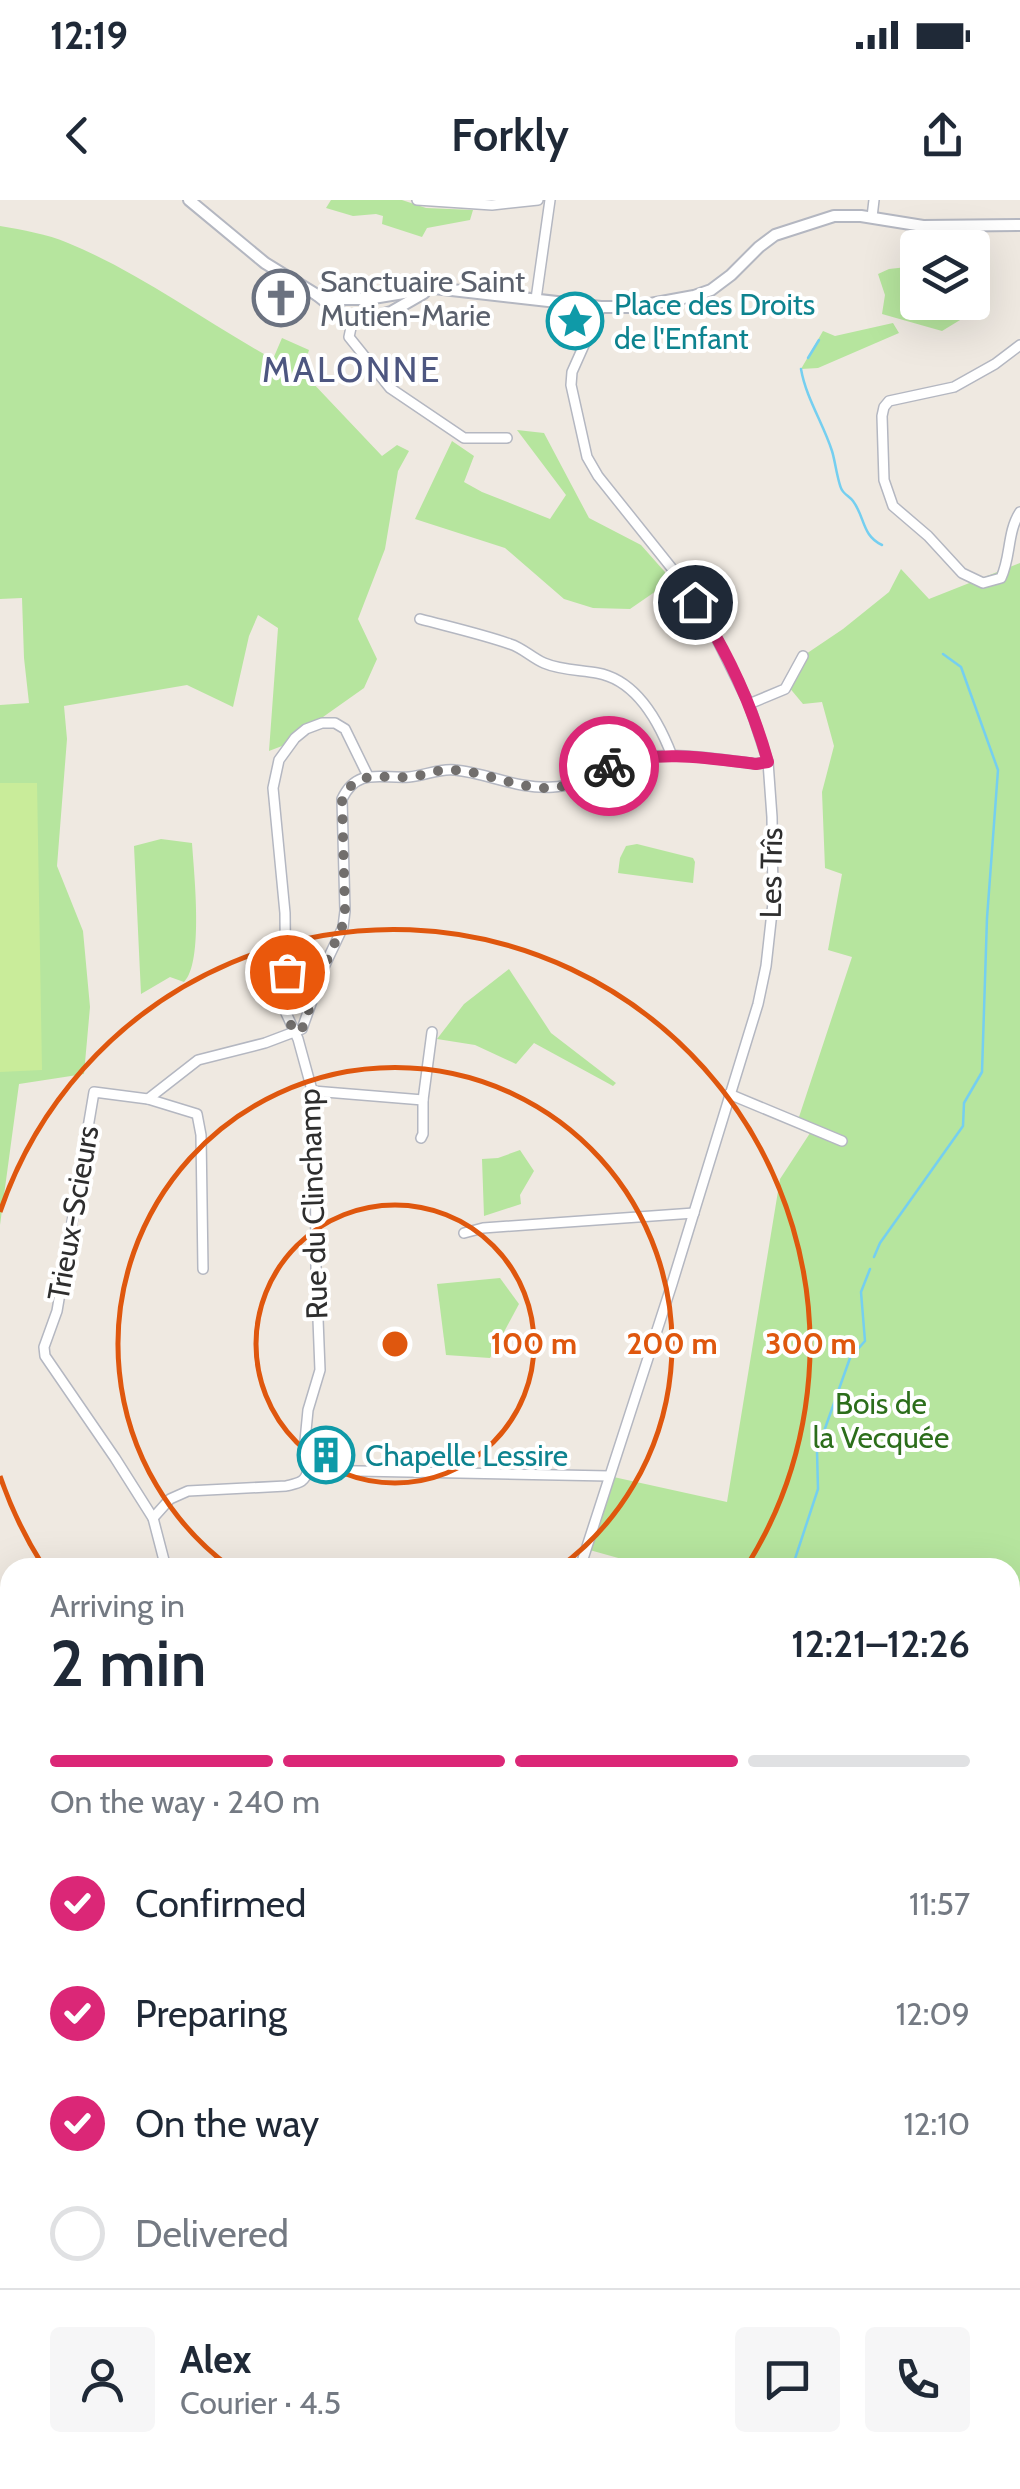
<!DOCTYPE html>
<html lang="en">
<head>
<meta charset="utf-8">
<style>
  :root { --surface:#fff; --page:#f6f6f7; --text:#1f2937; --muted:#747a83; --line:#e0e1e3; --accent:#db2777 }
  body { margin:0; font-family:Cabin,sans-serif; background:var(--page); color:var(--text); height:100vh; display:flex; flex-direction:column; font-size:38px; white-space:nowrap }
  * { box-sizing:border-box; margin:0 }
  p { font-size:32px; color:var(--muted) }
  .icon { flex:none; width:55px; height:55px; fill:none; stroke:currentColor; stroke-width:2; stroke-linecap:round; stroke-linejoin:round }
  .map { position:relative; flex:1; overflow:hidden }
  .side { position:absolute; left:0px; top:1358px; width:1020px; height:932px; display:flex; flex-direction:column; background:var(--surface); border-radius:30px 30px 0 0; box-shadow:0 10px 40px #0002 }
  .side>* { flex:none }
  .fabs { position:absolute; left:900px; top:30px; display:grid; gap:20px }
  .fabs a { display:grid; place-items:center; width:90px; height:90px; border-radius:10px; background:var(--surface); box-shadow:0 10px 40px #0002; font-size:50px }
  .pin { position:absolute; display:grid; place-items:center; width:85px; height:85px; color:#fff; margin:-42px; border:5px solid #fff; border-radius:50%; box-shadow:0 2px 10px #0007 }
  .courier { position:absolute; display:grid; place-items:center; width:100px; height:100px; margin:-50px; border:8px solid #db2777; border-radius:50%; background:#fff; color:#222; box-shadow:0 2px 12px #0007 }
  .headline em { font-style:normal; font-weight:600 }
  .headline div { display:flex; flex-direction:column-reverse }
  .headline { display:flex; align-items:center; justify-content:space-between; height:170px; padding:0 50px }
  h1 { font-size:65px; font-weight:600; line-height:75px }
  .bar { display:grid; grid-template-columns:repeat(4,1fr); gap:15px 10px; align-content:center; height:120px; padding:0 50px }
  .bar i { height:12px; border-radius:8px; background:var(--line) }
  .bar .selected { background:var(--accent) }
  .bar p { grid-column:span 4 }
  .line { display:flex; align-items:center; gap:25px; padding:0 50px; border-top:2px solid var(--line) }
  .line div { flex:1 }
  .round { display:grid; place-items:center; flex:none; width:105px; height:105px; border-radius:10px; background:var(--page) }
  ol { padding:0 50px; list-style:none }
  li { display:flex; align-items:center; gap:30px; height:110px }
  li p { margin-inline-start:auto }
  li .icon { padding:10px; border-radius:50%; background:var(--accent); color:#fff; stroke-width:4 }
  li:last-child { color:var(--muted) }
  li i { width:55px; height:55px; border:5px solid var(--line); border-radius:50% }
  .status { display:flex; justify-content:space-between; align-items:center; height:70px; padding:0 50px; background:var(--surface); direction:ltr }
  .status svg { height:28px; fill:currentColor }
  header { display:flex; justify-content:space-between; align-items:center; height:130px; padding:0 50px; background:var(--surface); font-size:45px; font-weight:600 }
  .map>svg:first-child { display:block }
  .green { fill:#b6e59e }
  .pitch { fill:#c9ec9a }
  .lines { fill:none; stroke-linecap:round; stroke-linejoin:round }
  .stream { stroke:#75cff0; stroke-width:2.5 }
  .minor-casing { stroke:#b4b7c1; stroke-width:12 }
  .tertiary-casing { stroke:#b4b7c1; stroke-width:14 }
  .minor { stroke:#fff; stroke-width:9 }
  .tertiary { stroke:#fff; stroke-width:10 }
  .done { stroke:#726f6d; stroke-width:10; stroke-dasharray:0 18 }
  .route { stroke:#db2777; stroke-width:12 }
  .ring { fill:none; stroke:#df570e; stroke-width:5 }
  .labels { text-anchor:middle; dominant-baseline:central; stroke-width:8; stroke-linejoin:round; paint-order:stroke }
  .worship-label { font-size:30px; fill:#5b616d; stroke:#fff; text-anchor:start }
  .culture-label { font-size:30px; fill:#0d838f; stroke:#fff; text-anchor:start }
  .street-label { font-size:30px; fill:#2e2e2e; stroke:#fff }
  .park-label { font-size:30px; fill:#2c6e1b; stroke:#fff }
  .quarter-label { font-size:35px; letter-spacing:2.5px; fill:#4d5680; stroke:#fff }
  .centre { fill:#df570e; stroke:#fff; stroke-width:5 }
  .ring-label { font-size:30px; text-anchor:middle; font-weight:bold; fill:#df570e; stroke:#fff; stroke-width:8; stroke-linejoin:round; paint-order:stroke }
</style>
</head>
<body>
<div class="status"><b>12:19</b><svg viewBox="0 0 49 12"><path d="M0 12V9h3v3zM5 12V6h3v6zM10 12V3h3v9zM15 12V0h3v12zM26 1h20v11H26zM47 4h2v5h-2z"/></svg></div>
<header><svg class="icon" aria-label="back" viewBox="0 0 24 24"><path d="M15 5l-7 7 7 7"/></svg>Forkly<svg class="icon" aria-label="share" viewBox="0 0 24 24"><path d="M12 15V3M7 8l5-5 5 5M5 13v7h14v-7"/></svg></header>
<div class="map">
<svg width="1020" height="2289" viewBox="0 0 1020 2289">
  <rect width="100%" height="100%" fill="#efe9e1"/>
  <g class="green">
    <polygon points="331,0 402,0 426,8 473,10 470,20 427,28 422,37 382,24 383,16 376,14 353,16 326,8"/>
    <path d="M0,26C23,30 47,34 68,43C141,73 204,121 273,159L282,138L309,150L301,175L309,179L382,256L397,245L409,251L398,271L385,349L358,419L377,459L364,488L282,546L269,551L278,428L258,415L249,436L233,507L187,485L64,506L67,539L57,666L83,731L90,807L84,874L19,884L0,1025V505L29,503L24,458L22,398L0,399Z"/>
    <polygon points="916,66 918,102 943,103 946,106 951,103 972,103 965,117 942,131 882,114 885,95 878,74 889,69"/>
    <polygon points="893,123 899,133 818,168 801,169 823,131 835,136"/>
    <polygon points="517,230 544,233 589,318 641,345 672,380 630,409 593,408 564,399 505,348 415,319 452,241 474,256 464,282 482,292 550,319 566,295"/>
    <polygon points="1020,363 1020,2289 351,2289 352,2280 1010,2280 1010,1368 654,1368 586,1349 609,1276 727,1302 780,979 812,930 798,920 852,757 828,750 842,674 825,668 822,592 834,546 822,502 803,504 788,486 803,456 843,429 889,392 901,369 929,399"/>
    <path d="M161,639L192,643C194,673 204,763 184,782L170,777L141,794L134,646Z"/>
    <polygon points="637,644 693,658 695,662 693,683 618,673 620,658 626,646"/>
    <polygon points="509,769 551,833 616,883 613,886 534,843 516,864 475,845 437,839 464,804"/>
    <polygon points="520,950 534,971 520,995 521,1004 484,1016 482,959 498,958"/>
    <polygon points="500,1078 519,1104 490,1158 446,1155 437,1084"/>
    <polygon points="0,1762 10,1764 10,1836 0,1834"/>
  </g>
  <polygon class="pitch" points="0,583 37,583 42,870 0,872"/>
  <g class="lines">
    <g class="stream">
      <polyline points="808,158 819,140"/>
      <path d="M801,169C806,198 823,223 832,251C835,260 838,284 842,290C844,294 850,297 853,301C865,317 862,336 882,345"/>
      <polyline points="874,1057 880,1043 963,926 964,903 982,872 987,718 998,570 961,467 943,454"/>
      <polyline points="792,1368 818,1289 817,1251 850,1158 865,1141 861,1092 870,1069"/>
    </g>
    <g class="minor-casing">
      <g id="minor">
        <polyline points="417,0 492,5 538,0"/>
        <polyline points="872,17 874,0"/>
        <polyline points="536,99 550,0"/>
        <polyline points="353,118 349,137 390,188 464,238 507,238"/>
        <path d="M1020,145L995,164L954,187L889,201L884,207L882,216L884,280L893,306L928,336L962,373L983,383L1001,378C1011,357 1007,332 1020,312"/>
        <path d="M420,419C450,427 481,434 510,444C523,448 532,458 544,463C560,470 580,470 597,473C637,480 659,522 672,556"/>
        <polyline points="749,504 785,489 803,456"/>
        <polyline points="313,891 423,900"/>
        <polyline points="729,894 842,941"/>
        <polyline points="148,899 197,914 201,935 203,1069"/>
        <polyline points="421,938 423,934 423,900 432,832"/>
        <polyline points="464,1033 483,1028 694,1013"/>
        <polyline points="308,1270 305,1241 308,1210 320,1170 316,1068 315,901 298,839 286,813 285,713 273,588 279,560 295,538 306,529 322,523 335,523 345,529 368,576"/>
        <path d="M153,1318L170,1299L188,1291L286,1286C298,1283 305,1283 308,1270L609,1276"/>
        <path d="M166,1368L153,1318L115,1258L45,1156L44,1147L57,1111L94,892L148,899L198,860L265,843L302,829L324,767L343,727L345,711L342,599C357,567 381,579 409,577C424,576 439,568 455,570C487,573 520,590 553,587C577,586 595,569 617,563C661,549 711,558 756,564L768,562"/>
        <polyline points="580,1368 672,1084 758,804 766,766 773,703 772,617 768,562 749,504 707,419 678,376 598,276 587,257 571,185 572,172 601,107"/>
        <polyline points="0,1713 10,1714"/>
        <polyline points="0,2041 10,2028"/>
        <polyline points="351,2289 352,2280"/>
      </g>
    </g>
    <g class="tertiary-casing">
      <g id="tertiary">
        <polyline points="189,0 265,63 317,95 336,110 353,118 367,119 391,112 424,93"/>
        <polyline points="317,95 340,99 367,99 434,88 601,107 634,107 694,96 711,90 731,75 759,47 775,35 834,16 861,16 923,26 1020,25"/>
        <polyline points="0,1477 10,1508"/>
        <polyline points="0,2129 10,2088"/>
        <polyline points="0,2196 10,2240"/>
        <polyline points="19,2280 21,2289"/>
      </g>
    </g>
    <use href="#minor" class="minor"/>
    <use href="#tertiary" class="tertiary"/>
  </g>
  <g class="lines">
    <path class="done" d="M287,772L286,813L294,832L302,829L324,767L342,727L345,711L342,599C357,568 381,579 409,577C424,576 439,568 454,570C485,572 514,587 545,588C570,589 587,574 609,566"/>
    <path class="route" d="M609,566C655,549 709,558 756,564L768,562C752,505 727,451 695,402"/>
  </g>
  <g class="ring">
    <circle cx="395" cy="1144" r="139"/>
    <path d="M230 1367A277 277 0 1 1 560 1367"/>
    <path d="M42 1364A416 416 0 0 1 0 1276M0 1012A416 416 0 1 1 748 1364"/>
  </g>
  <defs>
    <g id="church-ring" transform="scale(2.875)"><circle r="9.5" fill="#fff" stroke="#6b7280" stroke-width="1.5"/><path d="M-1.2-6h2.4v3.5h3.3v2.4h-3.3V6h-2.4V-.1h-3.3v-2.4h3.3Z" fill="#6b7280"/></g>
    <g id="sight-ring" transform="scale(2.875)"><circle r="9.5" fill="#fff" stroke="#0f9aa8" stroke-width="1.5"/><path d="M0-6L1.8-2.2L6-1.7L2.9 1.2L3.7 5.4L0 3.3L-3.7 5.4L-2.9 1.2L-6-1.7L-1.8-2.2Z" fill="#0f9aa8"/></g>
    <g id="building-ring" transform="scale(2.875)"><circle r="9.5" fill="#fff" stroke="#0f9aa8" stroke-width="1.5"/><path d="M-4-6H4V6H1V3H-1V6H-4ZM-2.5-4.3h1.7v1.8h-1.7ZM.8-4.3h1.7v1.8H.8ZM-2.5-1h1.7V.8h-1.7ZM.8-1h1.7V.8H.8Z" fill="#0f9aa8"/></g>
  </defs>
  <g fill-rule="evenodd">
    <use href="#church-ring" x="281" y="98"/>
    <use href="#sight-ring" x="575" y="121"/>
    <use href="#building-ring" x="326" y="1255"/>
  </g>
  <g class="labels">
    <g class="worship-label">
      <text x="320" y="81">Sanctuaire Saint<tspan x="320" dy="34">Mutien-Marie</tspan></text>
    </g>
    <g class="culture-label">
      <text x="614" y="104">Place des Droits<tspan x="614" dy="34">de l'Enfant</tspan></text>
      <text x="365" y="1255">Chapelle Lessire</text>
    </g>
    <g class="street-label">
      <text transform="translate(771 673) rotate(-89)">Les Trîs</text>
      <text transform="translate(313 1004) rotate(-92)">Rue du Clinchamp</text>
      <text transform="translate(73 1013) rotate(-80)">Trieux-Scieurs</text>
    </g>
    <g class="park-label">
      <text x="881" y="1203">Bois de<tspan x="881" dy="34">la Vecquée</tspan></text>
    </g>
    <g class="quarter-label">
      <text x="352" y="169">MALONNE</text>
    </g>
  </g>
  <circle cx="395" cy="1144" r="15" class="centre"/>
  <g class="ring-label">
    <text x="534" y="1154">100 m</text>
    <text x="672" y="1154">200 m</text>
    <text x="811" y="1154">300 m</text>
  </g>
</svg>
<div class="fabs">
<a><svg class="icon" aria-label="layers" viewBox="0 0 24 24"><path d="M12 4l9 5-9 5-9-5zM3 14l9 5 9-5"/></svg></a>
</div>
<div class="pin" style="left:287px;top:772px;background:#ea580c"><svg class="icon" aria-label="bag" viewBox="0 0 24 24"><path d="M5 8h14l-1 12H6zM9 8a3 3 0 0 1 6 0"/></svg></div>
<div class="pin" style="left:695px;top:402px;background:#1f2937"><svg class="icon" aria-label="home" viewBox="0 0 24 24"><path d="M3 11l9-7 9 7M6 9v11h12V9"/></svg></div>
<div class="courier" style="left:609px;top:566px"><svg class="icon" aria-label="bike" viewBox="0 0 24 24"><circle cx="6" cy="16" r="4"/><circle cx="18" cy="16" r="4"/><path d="M6 16l4-8h5l3 8M10 8l3 8H6M13 5h3"/></svg></div>
<section class="side">
<div class="headline"><div><h1>2 min</h1><p>Arriving in</p></div><em>12:21–12:26</em></div>
<div class="bar"><i class="selected"></i><i class="selected"></i><i class="selected"></i><i></i><p>On the way · 240 m</p></div>
<ol>
<li><svg class="icon" aria-label="check" viewBox="0 0 24 24"><path d="M5 12l5 5 9-10"/></svg>Confirmed<p>11:57</p></li>
<li><svg class="icon" aria-label="check" viewBox="0 0 24 24"><path d="M5 12l5 5 9-10"/></svg>Preparing<p>12:09</p></li>
<li><svg class="icon" aria-label="check" viewBox="0 0 24 24"><path d="M5 12l5 5 9-10"/></svg>On the way<p>12:10</p></li>
<li><i></i>Delivered</li>
</ol>
<div class="line" style="height:180px"><a class="round"><svg class="icon" aria-label="person" viewBox="0 0 24 24"><circle cx="12" cy="8" r="4"/><path d="M4 21q1-7 8-7t8 7"/></svg></a><div><b>Alex</b><p>Courier · 4.5</p></div><a class="round"><svg class="icon" aria-label="chat" viewBox="0 0 24 24"><path d="M4 5h16v11H9l-5 4z"/></svg></a><a class="round"><svg class="icon" aria-label="phone" viewBox="0 0 24 24"><path d="M5 4h4l2 5-3 2q2 4 5 5l2-3 5 2v4C11 20 4 13 5 4z"/></svg></a></div>
</section>
</div>
</body>
</html>
